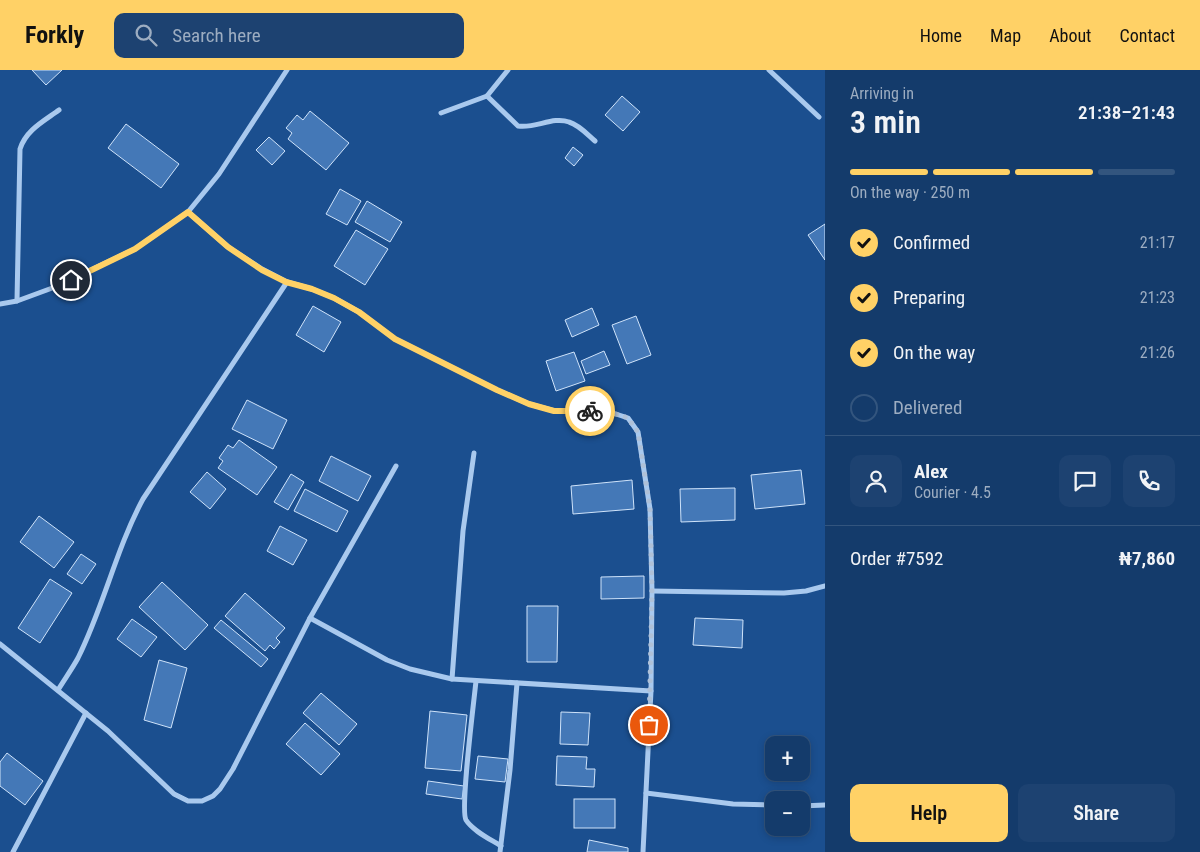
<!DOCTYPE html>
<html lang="en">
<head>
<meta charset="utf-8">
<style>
  :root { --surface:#143b6b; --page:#1d4271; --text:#f1f3f6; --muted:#9dadc1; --line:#33557e; --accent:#ffd166 }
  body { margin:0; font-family:"Roboto Condensed",sans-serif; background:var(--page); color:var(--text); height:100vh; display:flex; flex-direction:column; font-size:19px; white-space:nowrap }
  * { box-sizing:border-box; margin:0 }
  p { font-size:16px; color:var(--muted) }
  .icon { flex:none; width:28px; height:28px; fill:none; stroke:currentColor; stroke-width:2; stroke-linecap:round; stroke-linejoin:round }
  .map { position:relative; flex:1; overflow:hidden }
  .side { display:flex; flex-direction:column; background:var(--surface); width:375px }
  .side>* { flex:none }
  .tools { position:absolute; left:765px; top:666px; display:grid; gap:10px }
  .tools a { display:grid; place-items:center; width:45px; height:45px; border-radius:10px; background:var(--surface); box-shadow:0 2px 8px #0003,0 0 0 1px var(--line); font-size:25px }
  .pin { position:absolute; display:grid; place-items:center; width:42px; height:42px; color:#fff; margin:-21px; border:2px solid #fff; border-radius:50%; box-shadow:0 1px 5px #0007 }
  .courier { position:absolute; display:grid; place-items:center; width:50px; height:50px; margin:-25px; border:4px solid #ffd166; border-radius:50%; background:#fff; color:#222; box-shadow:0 1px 6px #0007 }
  .head em { font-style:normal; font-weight:600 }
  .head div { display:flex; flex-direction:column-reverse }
  .head { display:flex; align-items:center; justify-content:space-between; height:85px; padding:0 25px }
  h1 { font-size:32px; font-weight:600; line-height:38px }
  .bar { display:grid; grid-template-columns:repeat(4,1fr); gap:8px 5px; align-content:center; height:60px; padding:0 25px }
  .bar i { height:6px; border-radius:4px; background:var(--line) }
  .bar .active { background:var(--accent) }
  .bar p { grid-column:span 4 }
  .line { display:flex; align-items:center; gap:12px; padding:0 25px; border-top:1px solid var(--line) }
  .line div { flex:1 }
  .round { display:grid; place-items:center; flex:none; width:52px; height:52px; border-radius:10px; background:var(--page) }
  ol { padding:0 25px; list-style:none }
  li { display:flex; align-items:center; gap:15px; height:55px }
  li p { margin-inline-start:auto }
  li .icon { padding:5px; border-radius:50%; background:var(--accent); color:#111; stroke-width:4 }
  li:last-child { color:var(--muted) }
  li i { width:28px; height:28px; border:2px solid var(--line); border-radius:50% }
  .action { display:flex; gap:10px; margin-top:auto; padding:10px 25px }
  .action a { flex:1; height:58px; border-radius:10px; background:var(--accent); color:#111; font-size:20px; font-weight:600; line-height:58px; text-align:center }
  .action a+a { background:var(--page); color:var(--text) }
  header { display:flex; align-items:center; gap:30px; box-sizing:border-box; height:70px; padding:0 25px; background:var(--accent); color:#111 }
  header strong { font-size:24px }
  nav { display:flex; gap:28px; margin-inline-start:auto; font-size:18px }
  .search { width:350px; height:45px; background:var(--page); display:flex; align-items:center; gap:12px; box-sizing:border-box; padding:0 18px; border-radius:10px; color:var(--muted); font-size:19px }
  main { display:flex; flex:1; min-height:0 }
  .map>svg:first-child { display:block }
  .building { fill:#4478b7; stroke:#cfe3fa }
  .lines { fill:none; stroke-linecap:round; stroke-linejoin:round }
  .minor { stroke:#a9c9ee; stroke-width:5 }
  .done { stroke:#afc1d8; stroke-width:5; stroke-dasharray:0 9 }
  .route { stroke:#ffd166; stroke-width:6 }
</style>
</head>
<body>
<header>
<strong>Forkly</strong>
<div class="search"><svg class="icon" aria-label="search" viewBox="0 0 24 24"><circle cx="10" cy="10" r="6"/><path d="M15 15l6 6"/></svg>Search here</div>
<nav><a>Home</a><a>Map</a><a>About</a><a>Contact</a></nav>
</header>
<main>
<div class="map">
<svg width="825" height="782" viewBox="0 0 825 782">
  <rect width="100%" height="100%" fill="#1b4f8f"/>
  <g class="building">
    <polygon points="32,0 62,0 46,15"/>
    <polygon points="622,26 640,42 623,61 605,45"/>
    <polygon points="310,41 349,73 326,100 288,69 292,63 286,58 297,45 303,50"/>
    <polygon points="126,54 179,94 161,118 108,78"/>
    <polygon points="269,67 285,81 272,95 256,80"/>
    <polygon points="573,77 583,85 574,96 565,88"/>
    <polygon points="340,119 361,131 347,155 326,144"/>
    <polygon points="367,131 402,152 390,172 355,152"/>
    <polygon points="825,154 825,190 808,165"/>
    <polygon points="356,160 388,179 365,215 334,196"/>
    <polygon points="313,236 341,252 324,282 296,265"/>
    <polygon points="592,238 599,255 572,267 565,250"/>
    <polygon points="636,246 651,285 627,294 612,255"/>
    <polygon points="604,281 610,295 586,304 581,291"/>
    <polygon points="574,282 585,311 556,321 546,291"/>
    <polygon points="247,330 287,350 273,379 232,359"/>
    <polygon points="239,370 277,397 257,425 218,398 223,391 219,388 228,375 233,378"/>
    <polygon points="331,386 371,406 358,431 319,411"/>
    <polygon points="801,400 805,434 755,439 751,405"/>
    <polygon points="207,402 226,419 210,439 190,422"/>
    <polygon points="291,404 304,412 288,440 274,432"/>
    <polygon points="632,410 634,439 573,444 571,416"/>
    <polygon points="735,418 735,450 681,452 680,419"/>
    <polygon points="305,419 348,441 337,462 294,441"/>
    <polygon points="39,446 74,472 54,498 20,472"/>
    <polygon points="280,456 307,470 293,495 267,481"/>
    <polygon points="81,484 96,494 82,514 67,504"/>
    <polygon points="644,506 644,528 601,529 601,507"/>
    <polygon points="50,509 72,523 40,573 18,558"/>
    <polygon points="162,512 208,555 185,580 139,537"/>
    <polygon points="245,523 285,558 276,568 280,572 274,579 270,575 265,581 225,546"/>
    <polygon points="527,536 558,536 557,592 527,592"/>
    <polygon points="695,548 743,550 742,578 693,575"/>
    <polygon points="132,549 157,567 141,587 117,569"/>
    <polygon points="221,550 268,589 261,597 214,558"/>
    <polygon points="159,590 187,598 171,658 144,650"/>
    <polygon points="321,623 357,654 339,675 303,643"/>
    <polygon points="430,641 467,645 461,701 425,698"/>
    <polygon points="561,642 590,643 588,675 560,674"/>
    <polygon points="305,653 340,684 321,705 286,674"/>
    <polygon points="7,683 43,711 25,735 0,716 0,692"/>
    <polygon points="478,686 508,689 505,712 475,709"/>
    <polygon points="557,686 587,687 586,699 595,699 594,717 556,715"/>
    <polygon points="428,711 464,716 462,729 426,724"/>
    <rect x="574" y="729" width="41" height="29"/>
    <polygon points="589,770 628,778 628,782 587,782"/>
  </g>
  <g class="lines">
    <g class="minor">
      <polyline points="769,0 819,47"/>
      <path d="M487,26L518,56C535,59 553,46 569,52C579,55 587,64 595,71"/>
      <polyline points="441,43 487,26 508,0"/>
      <polyline points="188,142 228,177 262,199 287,212 312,219 334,228 359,242 395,269 497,320 529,334 555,341 610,342 628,348 638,362 650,439 652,521 651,621 643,782"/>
      <path d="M17,231L20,79C26,60 44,51 59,40"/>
      <polyline points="0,234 17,231 55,217 135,179 188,142 219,104 287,0"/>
      <polyline points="652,521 784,523 806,521 825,516"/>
      <polyline points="310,548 387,590 410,599 452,609 651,621"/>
      <polyline points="0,574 108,661 174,724 188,731 202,731 213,726 220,719 233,699 310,548 396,396"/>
      <polyline points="452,609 463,461 474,383"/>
      <path d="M476,611C474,631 460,740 466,750C473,761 490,769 501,776"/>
      <path d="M58,620C64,610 72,599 78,588C104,536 116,479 143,429L287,212"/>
      <polyline points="646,723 733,734 774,735"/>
      <polyline points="801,736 825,735"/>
      <polyline points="13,782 86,643"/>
      <polyline points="500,782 510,700 517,613"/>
    </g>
  </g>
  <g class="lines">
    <polyline class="done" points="590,341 610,342 628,348 638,362 650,438 652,521 649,655"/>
    <polyline class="route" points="71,210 135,179 188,142 228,177 262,200 286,212 312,219 334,228 359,242 395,269 497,320 529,334 554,341 590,341"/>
  </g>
</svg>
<div class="tools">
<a>+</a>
<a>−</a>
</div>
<div class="pin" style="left:649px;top:655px;background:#ea580c"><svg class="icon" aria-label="bag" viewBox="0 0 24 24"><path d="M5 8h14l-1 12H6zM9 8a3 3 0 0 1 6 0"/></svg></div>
<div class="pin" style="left:71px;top:210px;background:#1f2937"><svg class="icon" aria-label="home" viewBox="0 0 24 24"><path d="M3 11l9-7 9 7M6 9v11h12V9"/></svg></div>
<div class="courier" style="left:590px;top:341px"><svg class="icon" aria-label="bike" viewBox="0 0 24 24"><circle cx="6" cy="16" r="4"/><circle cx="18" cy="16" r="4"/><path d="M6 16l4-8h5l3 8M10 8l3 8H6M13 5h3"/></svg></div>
</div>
<section class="side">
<div class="head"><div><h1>3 min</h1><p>Arriving in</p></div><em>21:38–21:43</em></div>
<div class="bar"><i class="active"></i><i class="active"></i><i class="active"></i><i></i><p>On the way · 250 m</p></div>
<ol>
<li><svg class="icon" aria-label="check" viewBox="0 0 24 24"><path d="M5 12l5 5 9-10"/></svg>Confirmed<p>21:17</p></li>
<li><svg class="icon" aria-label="check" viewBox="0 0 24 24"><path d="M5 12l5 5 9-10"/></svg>Preparing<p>21:23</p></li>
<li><svg class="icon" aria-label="check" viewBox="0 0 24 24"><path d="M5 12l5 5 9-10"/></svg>On the way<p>21:26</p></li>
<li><i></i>Delivered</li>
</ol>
<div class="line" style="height:90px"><a class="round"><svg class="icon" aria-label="person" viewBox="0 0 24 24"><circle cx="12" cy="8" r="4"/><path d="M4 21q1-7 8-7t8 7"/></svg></a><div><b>Alex</b><p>Courier · 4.5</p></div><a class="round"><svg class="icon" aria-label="chat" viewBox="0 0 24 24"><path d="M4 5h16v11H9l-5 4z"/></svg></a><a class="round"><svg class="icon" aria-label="phone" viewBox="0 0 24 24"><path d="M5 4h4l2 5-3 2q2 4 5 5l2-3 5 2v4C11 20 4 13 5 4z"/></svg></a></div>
<div class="line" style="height:65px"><div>Order #7592</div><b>₦7,860</b></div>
<div class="action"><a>Help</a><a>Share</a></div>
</section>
</main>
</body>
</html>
